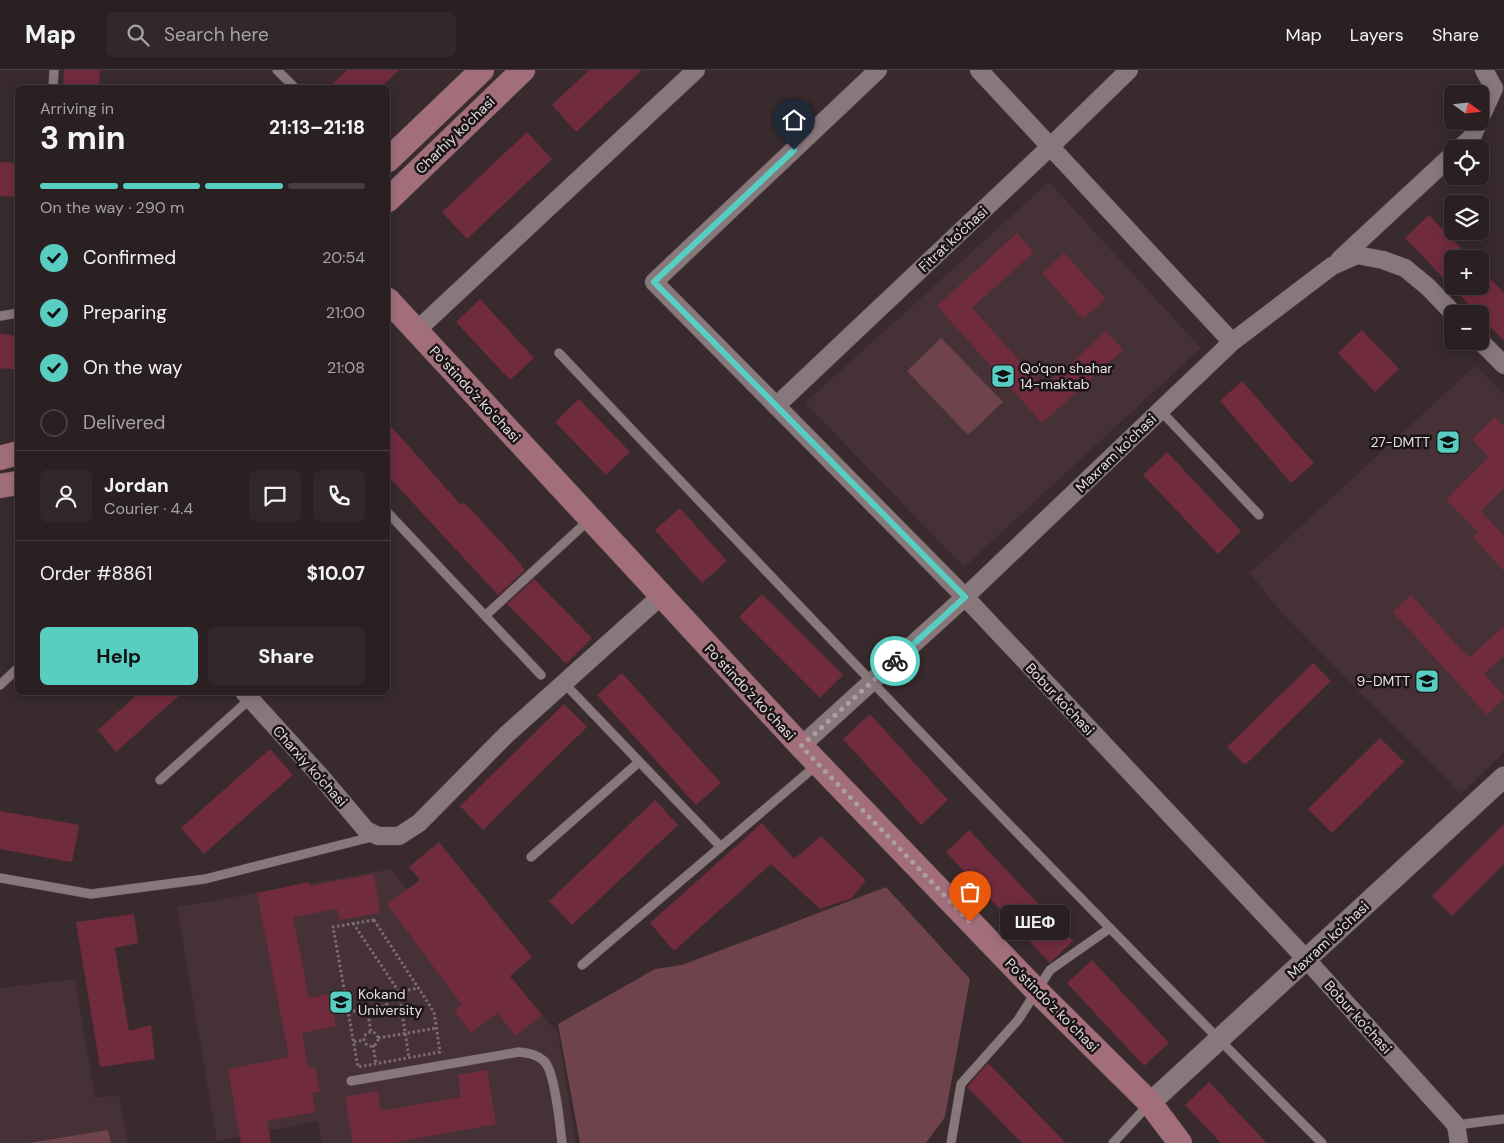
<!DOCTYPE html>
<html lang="en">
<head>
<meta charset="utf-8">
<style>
  :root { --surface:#2a2022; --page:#32282a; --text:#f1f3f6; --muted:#a5a3a5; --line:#463e40; --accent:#57cec1 }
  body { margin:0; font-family:"DM Sans",sans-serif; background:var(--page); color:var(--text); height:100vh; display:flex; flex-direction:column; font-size:19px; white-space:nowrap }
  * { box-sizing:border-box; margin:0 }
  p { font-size:16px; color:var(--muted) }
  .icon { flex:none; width:28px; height:28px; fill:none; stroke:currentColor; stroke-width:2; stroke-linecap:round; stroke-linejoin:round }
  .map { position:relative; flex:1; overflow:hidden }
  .panel { position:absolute; left:15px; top:15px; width:375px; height:610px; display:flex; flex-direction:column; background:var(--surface); border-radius:8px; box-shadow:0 2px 12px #0003,0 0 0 1px var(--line) }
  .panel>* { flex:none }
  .needle { width:32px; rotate:105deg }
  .buttons { position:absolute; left:1444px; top:15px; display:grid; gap:10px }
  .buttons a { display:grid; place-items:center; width:45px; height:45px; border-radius:8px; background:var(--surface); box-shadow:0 2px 12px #0003,0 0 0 1px var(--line); font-size:25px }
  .pin { position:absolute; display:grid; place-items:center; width:42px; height:42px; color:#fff; margin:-51px -21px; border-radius:50% 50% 50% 0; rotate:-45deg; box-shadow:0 0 5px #0007 }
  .pin .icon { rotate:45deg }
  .courier { position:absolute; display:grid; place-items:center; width:50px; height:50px; margin:-25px; border:4px solid #57cec1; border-radius:50%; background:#fff; color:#222; box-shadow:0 1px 6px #0007 }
  .bubble { position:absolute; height:35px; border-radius:8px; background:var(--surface); box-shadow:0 2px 12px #0003,0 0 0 1px var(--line); font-size:16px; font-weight:700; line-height:35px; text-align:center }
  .summary em { font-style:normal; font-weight:700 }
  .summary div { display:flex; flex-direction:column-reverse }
  .summary { display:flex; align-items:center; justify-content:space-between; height:85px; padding:0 25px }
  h1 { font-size:32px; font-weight:700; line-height:38px }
  .bar { display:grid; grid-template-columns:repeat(4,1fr); gap:8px 5px; align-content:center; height:60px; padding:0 25px }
  .bar i { height:6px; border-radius:4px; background:var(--line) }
  .bar .selected { background:var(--accent) }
  .bar p { grid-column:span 4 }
  .line { display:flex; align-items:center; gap:12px; padding:0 25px; border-top:1px solid var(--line) }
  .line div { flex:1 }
  .round { display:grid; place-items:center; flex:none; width:52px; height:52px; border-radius:8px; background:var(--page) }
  ol { padding:0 25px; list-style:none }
  li { display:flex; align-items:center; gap:15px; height:55px }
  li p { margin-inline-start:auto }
  li .icon { padding:5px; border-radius:50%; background:var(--accent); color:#111; stroke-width:4 }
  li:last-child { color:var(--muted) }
  li i { width:28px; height:28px; border:2px solid var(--line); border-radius:50% }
  .action { display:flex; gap:10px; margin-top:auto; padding:10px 25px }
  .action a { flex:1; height:58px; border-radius:8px; background:var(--accent); color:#111; font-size:20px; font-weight:700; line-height:58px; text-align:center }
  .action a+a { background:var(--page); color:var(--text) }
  header { display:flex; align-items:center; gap:30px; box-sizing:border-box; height:70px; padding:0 25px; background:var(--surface); border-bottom:1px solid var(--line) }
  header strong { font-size:24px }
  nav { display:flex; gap:28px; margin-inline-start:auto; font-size:18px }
  .search { width:350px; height:45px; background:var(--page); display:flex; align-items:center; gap:12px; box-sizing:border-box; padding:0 18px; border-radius:8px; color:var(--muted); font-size:19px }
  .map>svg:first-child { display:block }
  .built { fill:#463136 }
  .green { fill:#6e434d }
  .building { fill:#712b3f }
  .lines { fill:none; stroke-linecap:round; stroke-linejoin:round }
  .service-casing { stroke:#53484a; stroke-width:10 }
  .minor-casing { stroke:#53484a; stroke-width:19 }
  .tertiary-casing { stroke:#53484a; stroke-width:22 }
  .secondary-casing { stroke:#53484a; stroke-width:25 }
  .path { stroke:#7a6d70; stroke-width:3; stroke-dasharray:2.5 2.5; stroke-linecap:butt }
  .service { stroke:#88787b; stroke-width:9 }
  .minor { stroke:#88787b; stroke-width:18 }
  .tertiary { stroke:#88787b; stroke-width:21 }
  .secondary { stroke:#a26e7c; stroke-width:24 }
  .done { stroke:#aa9fa1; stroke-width:5; stroke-dasharray:0 9 }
  .route { stroke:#57cec1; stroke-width:6 }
  .labels { text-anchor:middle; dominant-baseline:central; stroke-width:5; stroke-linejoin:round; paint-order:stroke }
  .street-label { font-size:14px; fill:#e7dee0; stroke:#1b1516 }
  .poi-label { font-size:14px; fill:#e7dee0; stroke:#1b1516; text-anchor:start }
</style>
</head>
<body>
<header>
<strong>Map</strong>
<div class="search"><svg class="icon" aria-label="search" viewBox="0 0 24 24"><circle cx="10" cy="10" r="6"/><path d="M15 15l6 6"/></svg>Search here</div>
<nav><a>Map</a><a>Layers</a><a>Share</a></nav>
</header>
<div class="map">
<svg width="1504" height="1073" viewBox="0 0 1504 1073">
  <rect width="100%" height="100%" fill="#382a2d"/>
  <g class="built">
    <polygon points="1049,112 1201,278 964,497 805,333"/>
    <polygon points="1475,296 1504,324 1504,682 1461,724 1280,541 1250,503"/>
    <polygon points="392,799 497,943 522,921 558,963 576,1073 322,1073 318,1051 217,1071 177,837"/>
    <polygon points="75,909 95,1028 119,1025 128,1073 0,1073 0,918"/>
  </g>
  <g class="green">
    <polygon points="941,268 1003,332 968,365 907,301"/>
    <polygon points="886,817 970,909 945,1047 926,1073 580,1073 558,954 655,899 682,895"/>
    <polygon points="108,1060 111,1073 28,1073"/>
  </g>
  <g class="building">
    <polygon points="64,0 100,0 99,18 63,18"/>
    <polygon points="347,0 399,0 380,18 328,18"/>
    <polygon points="589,0 642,0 576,62 552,35"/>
    <polygon points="527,62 552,89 467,169 442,142"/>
    <polygon points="0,92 18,93 18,127 0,126"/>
    <polygon points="1429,145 1471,189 1452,189 1452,216 1480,216 1480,198 1504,223 1504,271 1480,246 1480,244 1478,244 1405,168"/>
    <polygon points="1017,163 1034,182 972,238 1044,318 1106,261 1123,280 1042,353 937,236"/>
    <polygon points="1064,183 1106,229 1083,249 1042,203"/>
    <polygon points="480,229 534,288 510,310 456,252"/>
    <polygon points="1362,260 1399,299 1375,322 1338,283"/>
    <polygon points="0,264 18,266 18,300 0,298"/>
    <polygon points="1242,311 1314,393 1291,413 1220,331"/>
    <polygon points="579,329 630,382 606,405 555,352"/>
    <polygon points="1495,347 1504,356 1504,418 1481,441 1504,466 1504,501 1473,467 1478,462 1446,429 1489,387 1472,369"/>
    <polygon points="388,353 461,435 464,432 522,495 521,496 525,500 498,525 388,406"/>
    <polygon points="1167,382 1241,461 1218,484 1143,405"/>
    <polygon points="680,438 727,491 702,513 655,460"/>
    <polygon points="534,509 592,568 566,594 507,534"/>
    <polygon points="762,524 843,605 820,628 739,547"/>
    <polygon points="1411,525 1469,588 1504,556 1504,586 1484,604 1504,626 1504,628 1487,645 1393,542"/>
    <polygon points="1313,593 1331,611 1245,695 1227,677"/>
    <polygon points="622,603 721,713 696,735 597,625"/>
    <polygon points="140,622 183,622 116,682 98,660"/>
    <polygon points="564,634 587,657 483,760 460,736"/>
    <polygon points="870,644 948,730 921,755 843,669"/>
    <polygon points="1380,668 1404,692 1332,763 1308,739"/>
    <polygon points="270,679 293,705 204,784 181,758"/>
    <polygon points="655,730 678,755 572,855 549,831"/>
    <polygon points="0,741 79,755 72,792 0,779"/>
    <polygon points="762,753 794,789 821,766 866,810 852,828 820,839 771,794 674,881 650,853"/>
    <polygon points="1504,754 1504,794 1452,846 1432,826"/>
    <polygon points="969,760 1073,871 1050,893 946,782"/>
    <polygon points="439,772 532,887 510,906 542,945 516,966 497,943 471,963 454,940 462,935 387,834 420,810 409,797"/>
    <polygon points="374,804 380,843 339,850 337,839 293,847 309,928 330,924 336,956 302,963 308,998 315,997 320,1022 312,1023 315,1042 267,1051 271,1073 241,1073 228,999 289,987 257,823 309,812 309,816"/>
    <polygon points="134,844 138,873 115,878 129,961 151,955 155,989 100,997 76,852"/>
    <polygon points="1092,890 1169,973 1144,996 1067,913"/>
    <polygon points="988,993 1066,1073 1022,1073 967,1017"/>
    <polygon points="487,1000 496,1054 391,1073 353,1073 345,1027 378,1021 381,1041 461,1027 458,1005"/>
    <polygon points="1209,1012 1267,1073 1221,1073 1185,1035"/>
  </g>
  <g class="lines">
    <g class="service-casing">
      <g id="service">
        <polyline points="277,0 295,18"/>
        <polyline points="53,18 54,0"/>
        <polyline points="0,246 18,243"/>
        <path d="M559,283C811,549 1063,814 1322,1073"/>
        <polyline points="1160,340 1259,445"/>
        <polyline points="388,443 541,605"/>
        <polyline points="486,545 590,449"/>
        <polyline points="564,613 720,776"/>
        <polyline points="0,615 18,598"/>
        <polyline points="160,710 250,629"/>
        <polyline points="531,787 639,692"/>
        <polyline points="0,808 91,824 205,809 376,766"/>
        <polyline points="582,895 818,694"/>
        <path d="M351,1011L519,982C528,983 536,984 544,991C555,1001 560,1056 562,1073"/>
        <polyline points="1456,1055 1504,1049"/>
        <polyline points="951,1073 961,1014 1018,950 1050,900 1110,858"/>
        <polyline points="1113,1073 1150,1033"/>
      </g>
    </g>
    <g class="minor-casing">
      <g id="minor">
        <polyline points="878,0 654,212 965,527 1307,890 1456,1055 1459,1073"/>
        <polyline points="979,0 1232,272"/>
        <polyline points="1480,49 1494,18 1484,0"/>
        <polyline points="1459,79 1472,67 1479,51"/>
        <polyline points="1340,189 1452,85"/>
        <polyline points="416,261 696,0"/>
        <polyline points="1480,271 1504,295"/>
        <polyline points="776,336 1051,76 1129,0"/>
        <polyline points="244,622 323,709 366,760 378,766 399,766 419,753 506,665 661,526"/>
        <polyline points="801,676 965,527 1232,272 1332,196 1357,185 1383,190 1405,198 1428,217 1454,244"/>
      </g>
    </g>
    <g class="tertiary-casing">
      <polyline id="tertiary" points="1150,1033 1504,707"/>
    </g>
    <g class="secondary-casing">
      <g id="secondary">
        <polyline points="388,90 482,0"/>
        <polyline points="388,130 523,0"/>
        <polyline points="388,230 801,676 1036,920 1150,1033 1180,1073"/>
        <polyline points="0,388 18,383"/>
        <polyline points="0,416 18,413"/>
      </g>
    </g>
    <g class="path">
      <polygon points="374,850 434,942 440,982 358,997 333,857"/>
      <polyline points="353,853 399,922 409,988"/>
      <polyline points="367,939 371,962"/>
      <polyline points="348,942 387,936 385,924 419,918"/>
      <circle cx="371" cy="969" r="7"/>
      <polyline points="378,968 437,958"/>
      <polyline points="354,972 364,970"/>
      <polyline points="373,975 376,994"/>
    </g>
    <use href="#service" class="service"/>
    <use href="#minor" class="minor"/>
    <use href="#tertiary" class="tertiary"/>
    <use href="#secondary" class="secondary"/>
  </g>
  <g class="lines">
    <polyline class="done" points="895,591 801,676 970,852"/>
    <polyline class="route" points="794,80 654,212 965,527 895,591"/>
  </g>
  <defs>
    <g id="school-square" transform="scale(1.25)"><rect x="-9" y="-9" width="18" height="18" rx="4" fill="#57cec1" stroke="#1b1516"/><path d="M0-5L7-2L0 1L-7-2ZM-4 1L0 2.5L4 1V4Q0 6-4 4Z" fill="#111"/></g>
    <g id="university-square" transform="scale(1.25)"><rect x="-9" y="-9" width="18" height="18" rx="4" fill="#57cec1" stroke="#1b1516"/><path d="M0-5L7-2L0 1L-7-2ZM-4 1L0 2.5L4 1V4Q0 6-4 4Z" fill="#111"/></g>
  </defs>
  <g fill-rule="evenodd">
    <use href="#school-square" x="1003" y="306"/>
    <use href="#school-square" x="1448" y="372"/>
    <use href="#school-square" x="1427" y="611"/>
    <use href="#university-square" x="341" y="932"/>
  </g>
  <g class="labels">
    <g class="street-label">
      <text transform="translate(455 65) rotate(-44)">Charhiy ko'chasi</text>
      <text transform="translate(953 169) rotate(-43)">Fitrat ko'chasi</text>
      <text transform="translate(475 324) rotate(47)">Poʻstindoʻz koʻchasi</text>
      <text transform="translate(1116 383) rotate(-44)">Maxram ko'chasi</text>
      <text transform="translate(750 622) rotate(47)">Poʻstindoʻz koʻchasi</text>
      <text transform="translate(1060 629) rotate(47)">Bobur ko'chasi</text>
      <text transform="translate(310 696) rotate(48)">Charxiy ko'chasi</text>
      <text transform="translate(1328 870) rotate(-43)">Maxram ko'chasi</text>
      <text transform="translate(1052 935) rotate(45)">Poʻstindoʻz koʻchasi</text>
      <text transform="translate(1358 947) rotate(48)">Bobur ko'chasi</text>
    </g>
    <g class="poi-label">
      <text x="1020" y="298">Qo'qon shahar<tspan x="1020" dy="16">14-maktab</tspan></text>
      <text x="1430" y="372" text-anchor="end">27-DMTT</text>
      <text x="1410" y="611" text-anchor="end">9-DMTT</text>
      <text x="358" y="924">Kokand<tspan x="358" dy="16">University</tspan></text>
    </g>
  </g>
</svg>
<div class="buttons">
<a><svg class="needle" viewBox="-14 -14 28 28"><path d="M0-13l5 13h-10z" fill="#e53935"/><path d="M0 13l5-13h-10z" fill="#a5a3a5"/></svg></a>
<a><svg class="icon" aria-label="locate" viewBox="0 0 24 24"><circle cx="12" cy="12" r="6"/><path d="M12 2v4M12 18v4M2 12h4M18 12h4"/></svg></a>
<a><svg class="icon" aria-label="layers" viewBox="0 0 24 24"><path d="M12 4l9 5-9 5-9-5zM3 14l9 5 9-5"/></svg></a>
<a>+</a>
<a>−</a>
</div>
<div class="pin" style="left:970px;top:852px;background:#ea580c"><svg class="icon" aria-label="bag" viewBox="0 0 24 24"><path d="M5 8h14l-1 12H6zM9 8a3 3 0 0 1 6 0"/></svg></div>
<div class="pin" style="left:794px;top:80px;background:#1f2937"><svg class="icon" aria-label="home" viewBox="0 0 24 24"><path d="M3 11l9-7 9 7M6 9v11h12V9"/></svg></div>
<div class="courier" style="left:895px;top:591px"><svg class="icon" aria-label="bike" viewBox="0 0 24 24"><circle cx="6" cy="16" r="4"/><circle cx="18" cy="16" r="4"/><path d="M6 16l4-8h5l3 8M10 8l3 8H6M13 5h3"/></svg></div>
<div class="bubble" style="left:1000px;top:835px;width:70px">ШЕФ</div>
<section class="panel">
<div class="summary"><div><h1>3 min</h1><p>Arriving in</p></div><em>21:13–21:18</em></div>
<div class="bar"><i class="selected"></i><i class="selected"></i><i class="selected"></i><i></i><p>On the way · 290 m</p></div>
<ol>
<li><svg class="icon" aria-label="check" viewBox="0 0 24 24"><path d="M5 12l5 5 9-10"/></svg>Confirmed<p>20:54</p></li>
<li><svg class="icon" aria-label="check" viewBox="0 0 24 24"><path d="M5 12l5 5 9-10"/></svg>Preparing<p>21:00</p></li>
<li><svg class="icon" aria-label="check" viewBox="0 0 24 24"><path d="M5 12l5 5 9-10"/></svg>On the way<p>21:08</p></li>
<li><i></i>Delivered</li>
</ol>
<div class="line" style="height:90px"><a class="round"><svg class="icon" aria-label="person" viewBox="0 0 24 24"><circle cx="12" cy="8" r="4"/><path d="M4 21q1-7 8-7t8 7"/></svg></a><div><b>Jordan</b><p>Courier · 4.4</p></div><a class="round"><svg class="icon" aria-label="chat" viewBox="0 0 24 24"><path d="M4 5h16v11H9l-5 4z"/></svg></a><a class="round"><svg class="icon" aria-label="phone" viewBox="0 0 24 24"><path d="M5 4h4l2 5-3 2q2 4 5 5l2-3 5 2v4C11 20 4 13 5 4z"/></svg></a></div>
<div class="line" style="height:65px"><div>Order #8861</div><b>$10.07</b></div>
<div class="action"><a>Help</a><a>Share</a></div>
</section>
</div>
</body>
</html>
